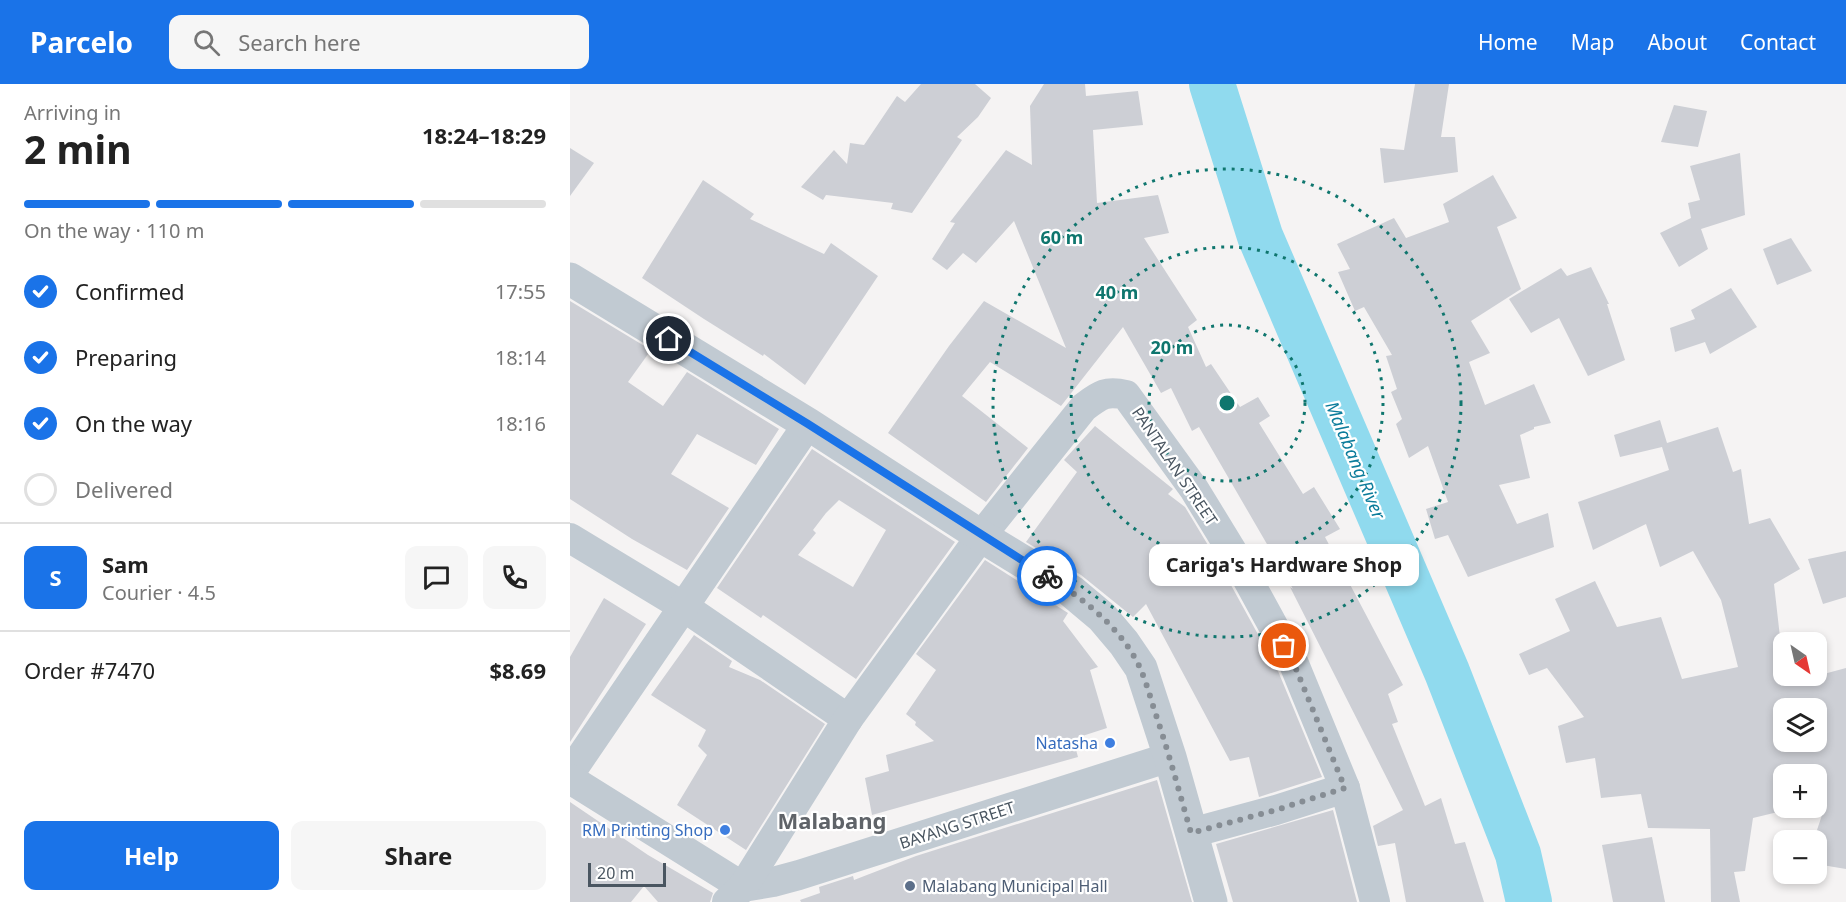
<!DOCTYPE html>
<html lang="en">
<head>
<meta charset="utf-8">
<style>
  :root { --surface:#fff; --page:#f6f6f6; --text:#222; --muted:#767676; --line:#e0e0e0; --accent:#1a73e8 }
  body { margin:0; font-family:"Noto Sans",sans-serif; background:var(--page); color:var(--text); height:100vh; display:flex; flex-direction:column; font-size:22px; white-space:nowrap }
  * { box-sizing:border-box; margin:0 }
  p { font-size:20px; color:var(--muted) }
  .icon { flex:none; width:33px; height:33px; fill:none; stroke:currentColor; stroke-width:2; stroke-linecap:round; stroke-linejoin:round }
  .map { position:relative; flex:1; overflow:hidden }
  .side { display:flex; flex-direction:column; background:var(--surface); width:570px }
  .side>* { flex:none }
  .needle { width:39px; rotate:146deg }
  .buttons { position:absolute; left:1203px; top:548px; display:grid; gap:12px }
  .buttons a { display:grid; place-items:center; width:54px; height:54px; border-radius:12px; background:var(--surface); box-shadow:0 3px 9px #0003; font-size:30px }
  .scale { position:absolute; left:18px; bottom:15px; width:78px; box-sizing:border-box; padding-left:6px; border:3px solid #4a5661; border-top:0; font-size:16px; line-height:21px; white-space:nowrap; color:#4a5661; -webkit-text-stroke:4px #fff; paint-order:stroke }
  .pin { position:absolute; display:grid; place-items:center; width:51px; height:51px; color:#fff; margin:-26px; border:3px solid #fff; border-radius:50%; box-shadow:0 2px 6px #0007 }
  .courier { position:absolute; display:grid; place-items:center; width:60px; height:60px; margin:-30px; border:4px solid #1a73e8; border-radius:50%; background:#fff; color:#222; box-shadow:0 2px 8px #0007 }
  .bubble { position:absolute; height:42px; border-radius:12px; background:var(--surface); box-shadow:0 3px 9px #0003; font-size:20px; font-weight:700; line-height:42px; text-align:center }
  .overview em { font-style:normal; font-weight:700 }
  .overview div { display:flex; flex-direction:column-reverse }
  .overview { display:flex; align-items:center; justify-content:space-between; height:102px; padding:0 24px }
  h1 { font-size:39px; font-weight:700; line-height:45px }
  .bar { display:grid; grid-template-columns:repeat(4,1fr); gap:9px 6px; align-content:center; height:72px; padding:0 24px }
  .bar i { height:8px; border-radius:4px; background:var(--line) }
  .bar .on { background:var(--accent) }
  .bar p { grid-column:span 4 }
  .line { display:flex; align-items:center; gap:15px; padding:0 24px; border-top:2px solid var(--line) }
  .line div { flex:1 }
  .round { display:grid; place-items:center; flex:none; width:63px; height:63px; border-radius:12px; background:var(--page) }
  ol { padding:0 24px; list-style:none }
  li { display:flex; align-items:center; gap:18px; height:66px }
  li p { margin-inline-start:auto }
  li .icon { padding:6px; border-radius:50%; background:var(--accent); color:#fff; stroke-width:4 }
  li:last-child { color:var(--muted) }
  li i { width:33px; height:33px; border:3px solid var(--line); border-radius:50% }
  .cta { display:flex; gap:12px; margin-top:auto; padding:12px 24px }
  .cta a { flex:1; height:69px; border-radius:12px; background:var(--accent); color:#fff; font-size:24px; font-weight:700; line-height:69px; text-align:center }
  .cta a+a { background:var(--page); color:var(--text) }
  header { display:flex; align-items:center; gap:36px; box-sizing:border-box; height:84px; padding:0 30px; background:var(--accent); color:#fff }
  header strong { font-size:28px }
  nav { display:flex; gap:33px; margin-inline-start:auto; font-size:21px }
  .search { width:420px; height:54px; background:var(--page); display:flex; align-items:center; gap:15px; box-sizing:border-box; padding:0 21px; border-radius:12px; color:var(--muted); font-size:22px }
  main { display:flex; flex:1; min-height:0 }
  .map>svg:first-child { display:block }
  .lines { fill:none; stroke-linecap:round; stroke-linejoin:round }
  .river { stroke:#90daee; stroke-width:46 }
  .building { fill:#cdcfd5; fill-rule:evenodd }
  .minor { stroke:#c1cad2; stroke-width:30 }
  .tertiary { stroke:#c1cad2; stroke-width:33 }
  .done { stroke:#868d94; stroke-width:6; stroke-dasharray:0 10.8 }
  .route { stroke:#1a73e8; stroke-width:8 }
  .ring { fill:none; stroke:#0f766e; stroke-width:3; stroke-dasharray:3 6 }
  .shop-dot { fill:#3f7fe0; stroke:#fff; stroke-width:2 }
  .service-dot { fill:#5c6f8a; stroke:#fff; stroke-width:2 }
  .labels { text-anchor:middle; dominant-baseline:central; stroke-width:4.5; stroke-linejoin:round; paint-order:stroke }
  .street-label { font-size:16px; fill:#4a5661; stroke:#fff }
  .shop-label { font-size:16px; fill:#366cbe; stroke:#fff; text-anchor:end }
  .service-label { font-size:16px; fill:#4e5e75; stroke:#fff; text-anchor:start }
  .water-label { font-size:18px; font-style:italic; fill:#0c7c9b; stroke:#fff }
  .district-label { font-size:22px; font-weight:bold; fill:#5f6368; stroke:#fff }
  .centre { fill:#0f766e; stroke:#fff; stroke-width:3 }
  .ring-label { font-size:18px; text-anchor:middle; font-weight:bold; fill:#0f766e; stroke:#fff; stroke-width:4.5; stroke-linejoin:round; paint-order:stroke }
</style>
</head>
<body>
<header>
<strong>Parcelo</strong>
<div class="search"><svg class="icon" aria-label="search" viewBox="0 0 24 24"><circle cx="10" cy="10" r="6"/><path d="M15 15l6 6"/></svg>Search here</div>
<nav><a>Home</a><a>Map</a><a>About</a><a>Contact</a></nav>
</header>
<main>
<section class="side">
<div class="overview"><div><h1>2 min</h1><p>Arriving in</p></div><em>18:24–18:29</em></div>
<div class="bar"><i class="on"></i><i class="on"></i><i class="on"></i><i></i><p>On the way · 110 m</p></div>
<ol>
<li><svg class="icon" aria-label="check" viewBox="0 0 24 24"><path d="M5 12l5 5 9-10"/></svg>Confirmed<p>17:55</p></li>
<li><svg class="icon" aria-label="check" viewBox="0 0 24 24"><path d="M5 12l5 5 9-10"/></svg>Preparing<p>18:14</p></li>
<li><svg class="icon" aria-label="check" viewBox="0 0 24 24"><path d="M5 12l5 5 9-10"/></svg>On the way<p>18:16</p></li>
<li><i></i>Delivered</li>
</ol>
<div class="line" style="height:108px"><b class="round" style="background:var(--accent);color:#fff">S</b><div><b>Sam</b><p>Courier · 4.5</p></div><a class="round"><svg class="icon" aria-label="chat" viewBox="0 0 24 24"><path d="M4 5h16v11H9l-5 4z"/></svg></a><a class="round"><svg class="icon" aria-label="phone" viewBox="0 0 24 24"><path d="M5 4h4l2 5-3 2q2 4 5 5l2-3 5 2v4C11 20 4 13 5 4z"/></svg></a></div>
<div class="line" style="height:78px"><div>Order #7470</div><b>$8.69</b></div>
<div class="cta"><a>Help</a><a>Share</a></div>
</section>
<div class="map">
<svg width="1276" height="818" viewBox="0 0 1276 818">
  <rect width="100%" height="100%" fill="#f5f3f3"/>
  <g class="lines">
    <polyline class="river" points="642,0 690,152 877,588 948,770 959,818"/>
  </g>
  <g class="building">
    <polygon points="351,0 405,0 421,14 408,33 387,53 392,56 342,129 321,125 323,119 256,111 253,116 231,103 264,66 277,80 280,59 294,61 327,12 335,18"/>
    <polygon points="474,0 515,0 516,12 568,7 573,41 523,46 527,119 588,111 599,149 574,154 627,236 618,243 636,283 641,280 670,323 688,313 700,332 689,339 733,410 744,403 770,445 755,453 833,601 818,610 828,638 822,640 855,722 871,714 885,760 895,758 914,818 836,818 825,759 808,762 803,742 833,726 720,503 723,505 629,343 622,347 601,304 591,309 553,243 491,322 420,278 392,312 458,364 416,418 318,349 379,262 414,217 496,264 444,137 406,179 393,169 377,186 362,175 385,139 380,138 436,66 462,81 460,22"/>
    <polygon points="845,0 879,0 871,53 885,53 888,88 814,99 810,64 834,66"/>
    <polygon points="1104,21 1137,27 1128,63 1091,58"/>
    <polygon points="0,64 24,79 0,112"/>
    <polygon points="1170,69 1175,131 1131,145 1138,165 1109,183 1090,149 1121,134 1118,119 1130,116 1120,82"/>
    <polygon points="923,91 947,134 927,143 951,205 901,237 920,269 899,278 915,321 964,300 981,339 964,343 964,345 950,351 960,394 929,401 947,440 978,429 984,463 898,493 878,451 865,455 856,425 878,418 858,362 839,374 826,340 832,335 821,308 827,305 816,272 822,271 794,223 785,227 768,188 780,185 767,160 824,134 836,154 879,138 873,120"/>
    <polygon points="133,96 184,130 180,135 254,170 261,159 308,192 235,301 194,270 193,272 134,235 72,194"/>
    <polygon points="1221,154 1242,187 1207,201 1193,165"/>
    <polygon points="1021,183 1039,220 1037,220 1055,276 1018,292 989,234 961,249 939,215 991,184 997,192"/>
    <polygon points="1161,204 1187,243 1140,270 1135,258 1105,268 1100,244 1125,235 1121,226"/>
    <polygon points="0,217 81,266 58,298 93,322 117,288 209,345 186,381 127,350 101,390 159,424 117,486 62,455 0,415"/>
    <path d="M1090,336L1097,359L1148,343L1163,388L1171,385L1179,440L1200,434L1230,485L1204,500L1212,571H1214V591H1250L1276,584V785L1246,780V749L1257,716L1246,719V690H1214V723H1229L1183,734L1175,787L1164,788L1170,818H1141L1140,745L1078,744L1071,710L1031,714L1025,674L996,679L988,642L1014,633L977,584L959,591L949,570L1000,547L985,515L1025,497L1047,543L1091,533L1112,595L1168,583L1151,516L1123,467L1090,483L1076,440L1023,466L1008,418L1099,386L1092,363L1050,373L1044,351ZM1214,624H1246V657H1214Z"/>
    <polygon points="525,342 603,405 598,410 615,423 650,481 708,587 752,693 689,713 679,673 660,677 576,520 563,533 511,491 456,458 507,388 494,376"/>
    <path d="M242,365L385,458L286,595L193,531L191,534L147,504ZM269,416L316,446L283,503L228,471L246,449L243,446L256,429Z"/>
    <polygon points="1276,467 1276,513 1253,520 1238,475"/>
    <polygon points="415,476 498,529 493,537 528,583 520,586 537,644 503,655 508,673 302,731 295,694 319,687 316,671 364,657 345,641 346,638 336,630 366,586 346,570"/>
    <polygon points="34,514 76,540 0,658 0,573"/>
    <polygon points="124,551 162,577 159,583 190,596 255,640 176,766 107,721 137,671 128,662 136,646 81,611"/>
    <polygon points="587,696 622,818 231,818 230,816 250,809 249,803 283,792 284,796 346,772"/>
    <polygon points="0,718 78,771 143,809 140,818 88,818 74,802 61,818 0,818"/>
    <polygon points="763,726 787,818 663,818 646,760"/>
    <polygon points="1082,753 1095,818 1043,818 1032,761"/>
  </g>
  <g class="lines">
    <g class="minor">
      <polyline points="0,454 114,523 278,635"/>
      <polyline points="0,689 238,340"/>
      <polyline points="0,695 173,803 203,798 229,791 600,673"/>
      <polyline points="621,749 706,726 775,704"/>
      <path d="M157,818L173,803L278,635L411,452L514,323C530,311 536,306 556,311L624,405L665,472L724,580L775,704L805,818"/>
    </g>
    <polyline class="tertiary" points="0,195 238,340 411,452 501,507 532,533 554,559 571,584 600,673 641,818"/>
  </g>
  <g class="lines">
    <path class="done" d="M477,492C514,515 553,545 571,586C576,598 580,612 584,625C598,666 609,707 621,749L706,726L775,704L724,580L714,562"/>
    <polyline class="route" points="99,255 238,340 477,492"/>
  </g>
  <g class="ring">
    <circle cx="657" cy="319" r="78"/>
    <circle cx="657" cy="319" r="156"/>
    <circle cx="657" cy="319" r="234"/>
  </g>
  <g class="shop-dot">
    <circle cx="540" cy="659" r="6"/>
    <circle cx="155" cy="746" r="6"/>
  </g>
  <circle class="service-dot" cx="340" cy="802" r="6"/>
  <g class="labels">
    <g class="street-label">
      <text transform="translate(605 382) rotate(56)">PANTALAN STREET</text>
      <text transform="translate(387 741) rotate(-18)">BAYANG STREET</text>
    </g>
    <g class="shop-label">
      <text x="528" y="659">Natasha</text>
      <text x="143" y="746">RM Printing Shop</text>
    </g>
    <g class="service-label">
      <text x="352" y="802">Malabang Municipal Hall</text>
    </g>
    <g class="water-label">
      <text transform="translate(786 376) rotate(67)">Malabang River</text>
    </g>
    <g class="district-label">
      <text x="262" y="736">Malabang</text>
    </g>
  </g>
  <circle cx="657" cy="319" r="9" class="centre"/>
  <g class="ring-label">
    <text x="492" y="160">60 m</text>
    <text x="547" y="215">40 m</text>
    <text x="602" y="270">20 m</text>
  </g>
</svg>
<div class="buttons">
<a><svg class="needle" viewBox="-14 -14 28 28"><path d="M0-13l5 13h-10z" fill="#e53935"/><path d="M0 13l5-13h-10z" fill="#767676"/></svg></a>
<a><svg class="icon" aria-label="layers" viewBox="0 0 24 24"><path d="M12 4l9 5-9 5-9-5zM3 14l9 5 9-5"/></svg></a>
<a>+</a>
<a>−</a>
</div>
<div class="scale">20 m</div>
<div class="pin" style="left:714px;top:562px;background:#ea580c"><svg class="icon" aria-label="bag" viewBox="0 0 24 24"><path d="M5 8h14l-1 12H6zM9 8a3 3 0 0 1 6 0"/></svg></div>
<div class="pin" style="left:99px;top:255px;background:#1f2937"><svg class="icon" aria-label="home" viewBox="0 0 24 24"><path d="M3 11l9-7 9 7M6 9v11h12V9"/></svg></div>
<div class="courier" style="left:477px;top:492px"><svg class="icon" aria-label="bike" viewBox="0 0 24 24"><circle cx="6" cy="16" r="4"/><circle cx="18" cy="16" r="4"/><path d="M6 16l4-8h5l3 8M10 8l3 8H6M13 5h3"/></svg></div>
<div class="bubble" style="left:579px;top:460px;width:270px">Cariga's Hardware Shop</div>
</div>
</main>
</body>
</html>
